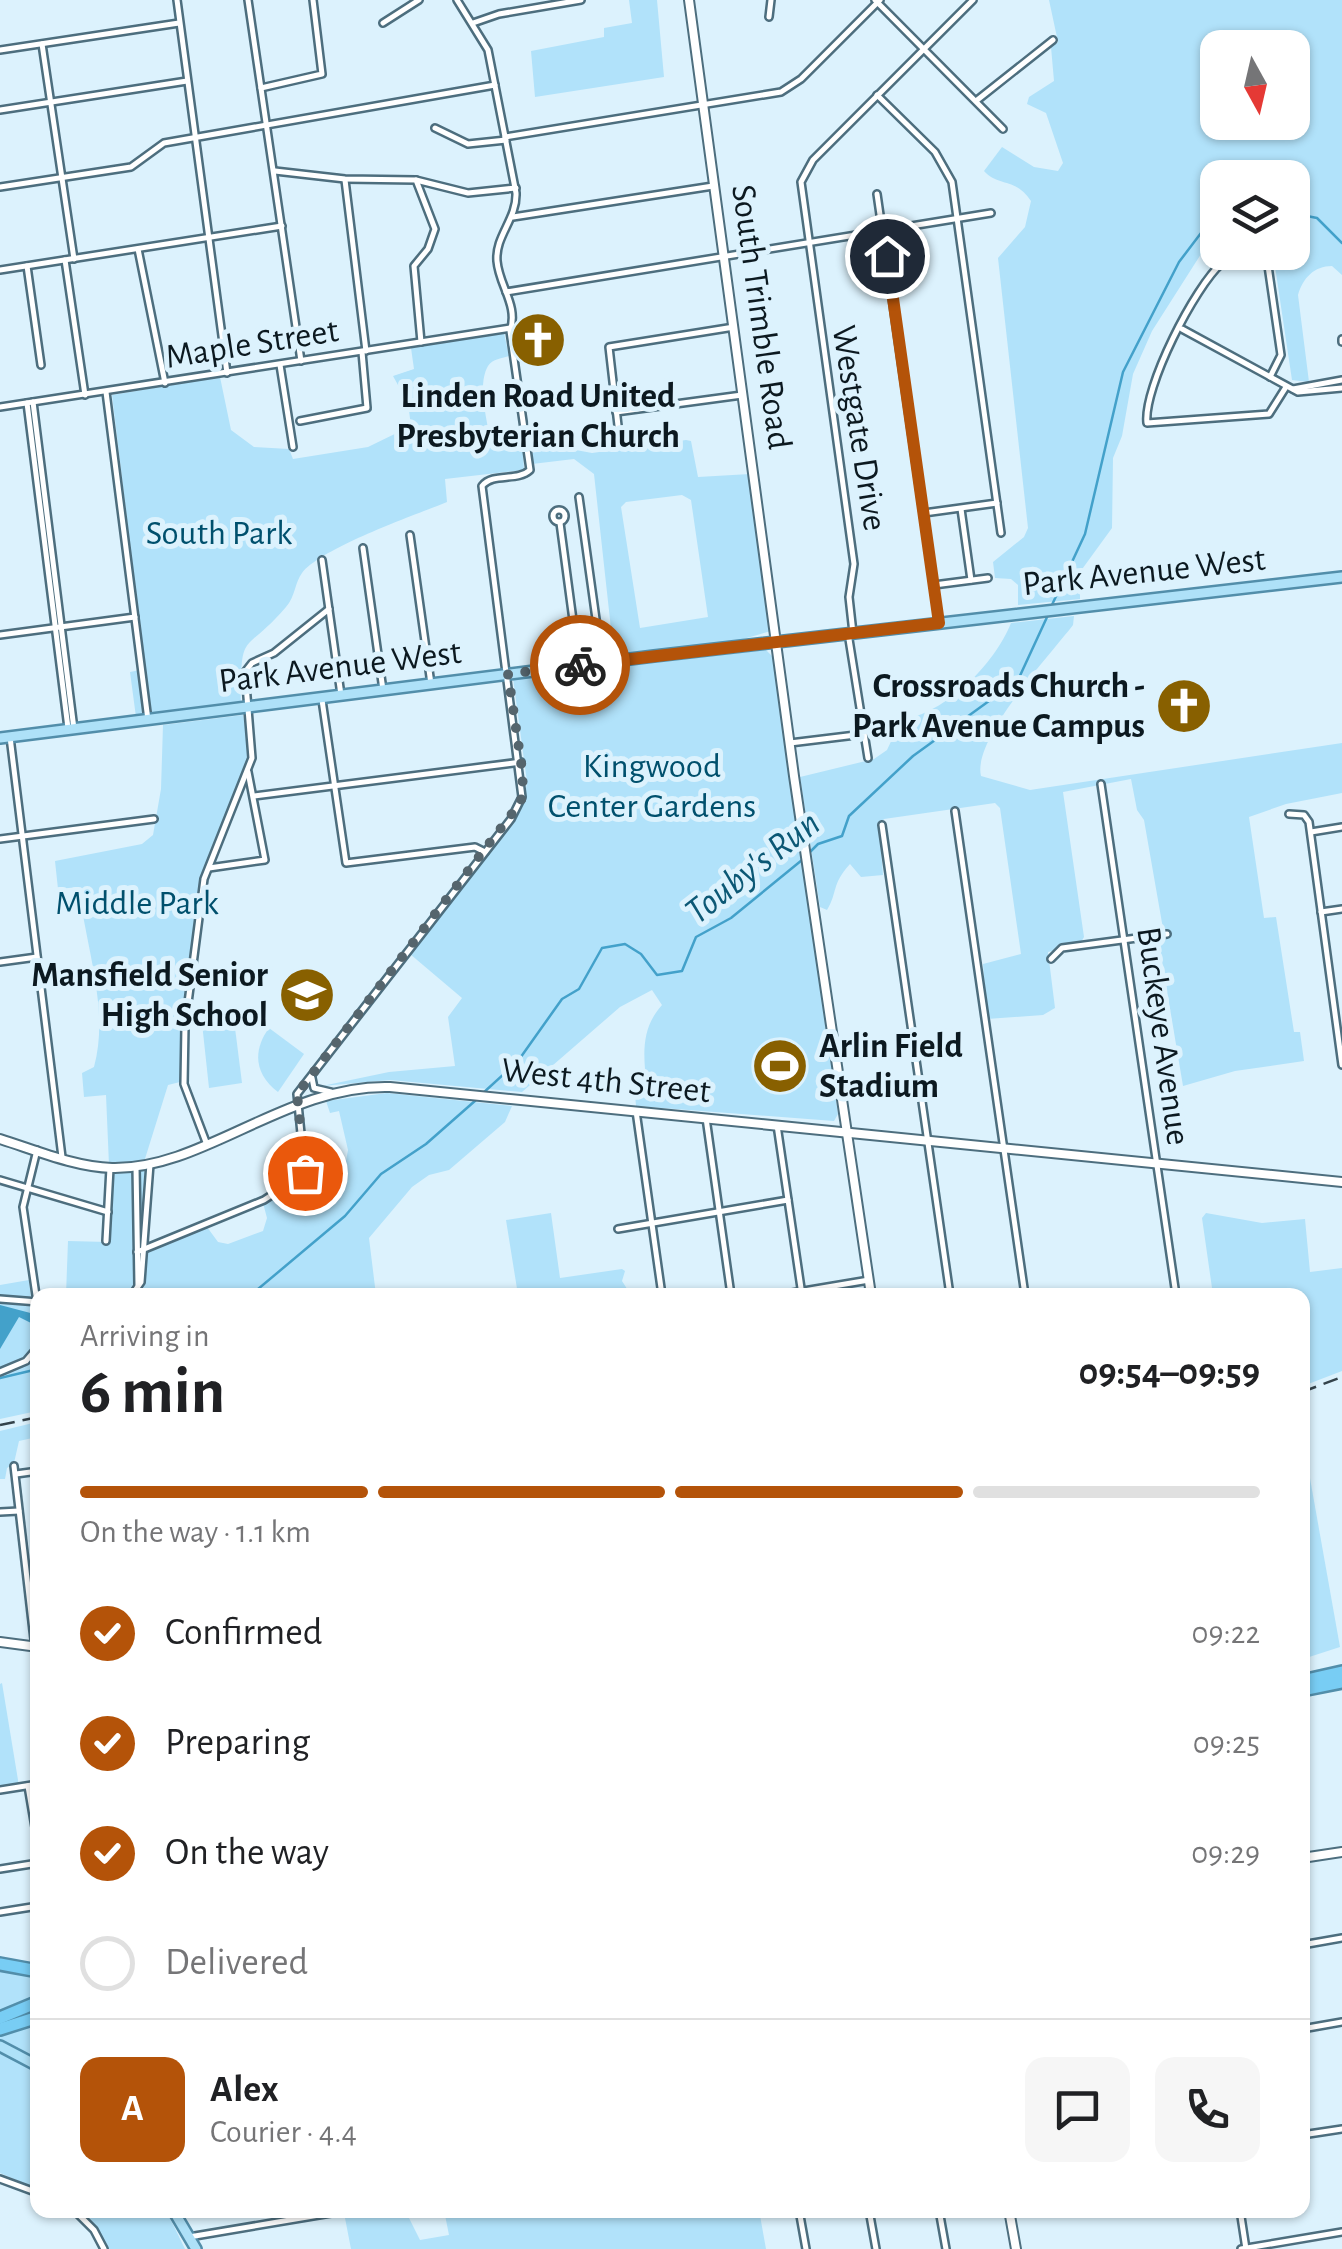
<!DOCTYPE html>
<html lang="en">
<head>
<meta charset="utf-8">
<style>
  :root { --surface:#fff; --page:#f6f6f6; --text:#202124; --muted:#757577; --line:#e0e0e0; --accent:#b45309 }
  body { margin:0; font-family:"Alegreya Sans",sans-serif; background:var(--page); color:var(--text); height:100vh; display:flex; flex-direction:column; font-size:38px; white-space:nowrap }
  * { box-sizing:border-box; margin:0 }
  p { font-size:32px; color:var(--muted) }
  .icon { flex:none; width:55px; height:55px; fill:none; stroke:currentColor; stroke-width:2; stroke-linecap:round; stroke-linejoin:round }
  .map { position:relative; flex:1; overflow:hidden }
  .details { position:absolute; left:30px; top:1288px; width:1280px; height:930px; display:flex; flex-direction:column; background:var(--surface); border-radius:20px; box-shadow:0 2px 8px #0004 }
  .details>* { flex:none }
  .needle { width:65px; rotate:172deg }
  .fabs { position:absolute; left:1200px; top:30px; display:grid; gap:20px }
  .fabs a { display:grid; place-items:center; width:110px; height:110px; border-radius:20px; background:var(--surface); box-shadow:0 2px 8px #0004; font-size:50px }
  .pin { position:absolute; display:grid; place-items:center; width:85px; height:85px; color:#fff; margin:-42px; border:5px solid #fff; border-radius:50%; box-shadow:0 2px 10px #0007 }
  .courier { position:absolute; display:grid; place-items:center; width:100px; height:100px; margin:-50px; border:8px solid #b45309; border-radius:50%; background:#fff; color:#222; box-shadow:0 2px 12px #0007 }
  .summary em { font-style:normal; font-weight:600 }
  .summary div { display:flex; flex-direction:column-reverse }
  .summary { display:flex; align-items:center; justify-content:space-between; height:170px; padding:0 50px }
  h1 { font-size:65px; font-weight:600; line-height:75px }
  .bar { display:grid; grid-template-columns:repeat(4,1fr); gap:15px 10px; align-content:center; height:120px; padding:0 50px }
  .bar i { height:12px; border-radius:8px; background:var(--line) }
  .bar .current { background:var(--accent) }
  .bar p { grid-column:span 4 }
  .line { display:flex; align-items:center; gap:25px; padding:0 50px; border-top:2px solid var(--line) }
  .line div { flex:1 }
  .round { display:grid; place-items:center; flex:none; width:105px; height:105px; border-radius:20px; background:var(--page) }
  ol { padding:0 50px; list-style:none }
  li { display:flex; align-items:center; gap:30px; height:110px }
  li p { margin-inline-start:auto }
  li .icon { padding:10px; border-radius:50%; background:var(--accent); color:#fff; stroke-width:4 }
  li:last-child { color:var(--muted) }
  li i { width:55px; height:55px; border:5px solid var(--line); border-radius:50% }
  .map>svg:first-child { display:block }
  .green { fill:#b1e2fa; fill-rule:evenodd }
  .water { fill:#43a1ca }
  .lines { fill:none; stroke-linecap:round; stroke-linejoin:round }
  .stream { stroke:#43a1ca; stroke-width:2.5 }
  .street-casing { stroke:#4d6e7e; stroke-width:10 }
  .secondary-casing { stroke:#4d6e7e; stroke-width:12 }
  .primary-casing { stroke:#528eaa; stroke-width:14 }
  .highway-casing { stroke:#528eaa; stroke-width:16 }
  .street { stroke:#fff; stroke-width:5 }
  .secondary { stroke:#fff; stroke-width:8 }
  .primary { stroke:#aee1f8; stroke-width:9 }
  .highway { stroke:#78cdf4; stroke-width:11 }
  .rail { stroke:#34434b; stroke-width:2.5; stroke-dasharray:15 8; stroke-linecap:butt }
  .done { stroke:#55656d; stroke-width:10; stroke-dasharray:0 18 }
  .route { stroke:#b45309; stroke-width:12 }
  .labels { text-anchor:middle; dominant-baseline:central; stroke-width:10; stroke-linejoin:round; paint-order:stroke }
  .street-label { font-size:35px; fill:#0c1920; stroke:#dcf2fd }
  .poi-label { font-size:35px; font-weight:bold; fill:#0c1920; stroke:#dcf2fd; text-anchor:end }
  .park-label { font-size:35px; fill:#00506d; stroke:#dcf2fd }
  .water-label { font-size:38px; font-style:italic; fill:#0c5875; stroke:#dcf2fd }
</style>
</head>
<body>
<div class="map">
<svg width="1342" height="2249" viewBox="0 0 1342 2249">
  <rect width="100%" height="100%" fill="#dcf2fd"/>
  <g class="green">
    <polygon points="629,0 657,0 664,77 535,97 531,51 604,37 604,28 632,23"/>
    <path d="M1049,0H1342V275L1332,266C1314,266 1303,278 1298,295L1309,382L1292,380L1273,253L1292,252V178H1218L1217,241L1201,254L1152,331L1133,374L1122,436L1113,458L1112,528L1080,572V599L1018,605V585L1011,579L995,578L993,562L1024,537L1028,528L998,258L1025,227L1031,201C1015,177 998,187 984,171L1002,147L1034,167L1058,171L1063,163L1046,113L1027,104L1029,97L1054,81L1051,47L1058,42ZM1218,48H1292V122H1218Z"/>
    <path d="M504,333L509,356C503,358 492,359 488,366C477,385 487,419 490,440L522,436L524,470L445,479L447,502C415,515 321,548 302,573C295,582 295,597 286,607C243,657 241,627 241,703L136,717L130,672L145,669L112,395L220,377L231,430L254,447L289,449L293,459L368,447L411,426L408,403L393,376L414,369L411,348Z"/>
    <path d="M686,440L691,441L698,477L750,474L771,631L733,642L614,656L594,474L574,459L532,464L530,453L565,448L592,453ZM682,495L691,500L708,617L640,628L621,507L626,502Z"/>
    <path d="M1074,616L1073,625C1050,655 972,739 981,776L1030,790L1342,743V793L1286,804L1249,817L1264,918L1276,917L1294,1032H1300L1304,1061L1235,1071L1183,1086L1159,943L1165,940L1144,820L1137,810L1131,779L1063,792L1084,937L1080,944L1048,952L1055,1008L1043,1015L987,1019L983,964L1021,954L1000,808L995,803L884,819L879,826L883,875L861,877L850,864C831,885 838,892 827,910L820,907L800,777L874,759L887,750L901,720C946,713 994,665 1011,623Z"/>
    <path d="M766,650L773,657L838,1114L834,1121L636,1106L633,1069H645C643,1044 645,1024 662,1005L652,990L620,1007L522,1092L390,1080L322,1086L389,1072L455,1066L448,1017L462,998L410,954L524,802L527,782L513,678Z"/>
    <path d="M243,715L250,747L248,761L199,889L181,1025L180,1082L168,1085L144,1162L109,1165L106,1095L84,1097L82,1073L94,1067C110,1008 85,946 79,887L58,889L55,861L142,844L153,835L161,789L163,725Z"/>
    <polygon points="234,1020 242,1083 209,1088 202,1023"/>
    <path d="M269,1028L304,1054L278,1092C255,1075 252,1051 269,1028Z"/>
    <polygon points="387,1093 512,1106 505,1122 449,1170 429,1175 412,1187 369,1238 376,1295 66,1295 68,1241 108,1242 111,1173 151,1170 145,1252 207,1227 218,1242 228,1244 263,1231 267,1218 263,1203 312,1171 346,1161 348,1150 339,1111 330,1113 326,1101"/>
    <polygon points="551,1213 560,1278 622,1269 625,1271 622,1281 631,1295 518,1295 506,1220"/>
    <polygon points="1206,1213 1262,1223 1305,1219 1310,1272 1342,1268 1342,1371 1303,1386 1302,1295 1213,1295 1202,1218"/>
    <polygon points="29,1280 31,1298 37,1298 37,1411 0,1419 0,1285"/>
    <polygon points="37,1422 37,1437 19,1441 14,1463 7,1468 5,1479 0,1479 0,1431"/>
    <polygon points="1303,1439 1340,1647 1303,1659"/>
    <polygon points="2,1683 19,1786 0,1789 0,1684"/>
    <polygon points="0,1967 37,1974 37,1996 0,2012"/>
    <polygon points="37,2021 37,2059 0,2040 0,2034"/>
    <polygon points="0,2052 37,2073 37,2189 0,2173"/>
    <polygon points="78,2210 166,2210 185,2249 105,2249"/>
    <polygon points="405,2210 420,2240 449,2235 444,2210 659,2210 661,2217 709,2210 759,2210 766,2249 351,2249 345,2218"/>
  </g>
  <polygon class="water" points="0,1305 38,1315 37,1326 19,1317 0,1349"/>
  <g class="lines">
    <g class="stream">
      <polyline points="1292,213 1317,218 1342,243"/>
      <polyline points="1051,607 1085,534 1123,372 1179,262 1201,233 1218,220"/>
      <polyline points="808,854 818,844 842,836 849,816 913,756 1018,680 1048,615"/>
      <polyline points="482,1094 518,1061 562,999 579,989 602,948 625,944 641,954 657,975 682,971 696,937 731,918 802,860"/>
      <polyline points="251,1295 345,1216 381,1174 426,1144 476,1100"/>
      <polyline points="0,1378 38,1369"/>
    </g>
    <g class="street-casing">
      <g id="street">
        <polyline points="177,0 227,373"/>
        <polyline points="248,0 301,361"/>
        <polyline points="875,0 1003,129"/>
        <polyline points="769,17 771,0"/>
        <polyline points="383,23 419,0"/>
        <polyline points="473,23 499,14 581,0"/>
        <polyline points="42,44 74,259"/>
        <polyline points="0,50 179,23"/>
        <polyline points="261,88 322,74 313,0"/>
        <polyline points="877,95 935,152 952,182 1001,533"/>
        <polyline points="976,101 1053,40"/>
        <polyline points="0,110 187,81"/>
        <polyline points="435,128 468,144 506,140"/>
        <polyline points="505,137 781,92 801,79 880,0"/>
        <polyline points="275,171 345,179 416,180 435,229 428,249 414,266 421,342"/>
        <polyline points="345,180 366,351"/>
        <polyline points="416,180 468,193 516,188"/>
        <polyline points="0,187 131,167 164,143 495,85"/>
        <polyline points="877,194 939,623"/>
        <polyline points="513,217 713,186"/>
        <polyline points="138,249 165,383"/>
        <polyline points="65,260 85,395"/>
        <polyline points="27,266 41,365"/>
        <polyline points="0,270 282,226"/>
        <polyline points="506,292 991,213"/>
        <polyline points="1182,329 1298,392 1342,388"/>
        <polyline points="1342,339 1342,342"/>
        <polyline points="280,365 293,447"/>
        <path d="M1270,377L1281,355L1267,259L1222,263C1195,286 1143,388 1147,423L1269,414L1286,387"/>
        <polyline points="1293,389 1342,380"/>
        <polyline points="106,392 148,720"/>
        <polyline points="33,402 74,729"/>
        <polyline points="27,403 68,728"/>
        <polyline points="0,407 511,328"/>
        <polyline points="616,412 742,395"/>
        <polyline points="300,421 367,408 362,352"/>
        <polyline points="620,443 609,347 734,327"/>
        <polyline points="579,497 602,662"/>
        <polyline points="961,509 971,580"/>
        <circle cx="559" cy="516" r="6"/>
        <polyline points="924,513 997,503"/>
        <polyline points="560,523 579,665"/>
        <polyline points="410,535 431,684"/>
        <polyline points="363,548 383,690"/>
        <polyline points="322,560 341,695"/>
        <polyline points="934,585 988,578"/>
        <polyline points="848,633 868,758"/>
        <polyline points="853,633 849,597 854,564 801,182 813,160 973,0"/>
        <polyline points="0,635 135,617"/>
        <polyline points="322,700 346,863 475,847 485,852"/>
        <polyline points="10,737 62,1157"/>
        <polyline points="790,743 864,734"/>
        <polyline points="1101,784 1176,1295"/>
        <polyline points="254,796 521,762"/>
        <polyline points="955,811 1025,1295"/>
        <polyline points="1289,814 1304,815 1309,822 1342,1065"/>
        <polyline points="882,825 950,1295"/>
        <polyline points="1311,832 1342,827"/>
        <polyline points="0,839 154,819"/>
        <polyline points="209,868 265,860 248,772"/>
        <polyline points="1321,912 1342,909"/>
        <polyline points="1051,959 1062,948 1167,934"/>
        <polyline points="0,962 37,957"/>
        <polyline points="312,1078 314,1088 331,1092"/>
        <polyline points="636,1111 662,1295"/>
        <polyline points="706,1118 731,1295"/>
        <polyline points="777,1125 802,1295"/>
        <polyline points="206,1142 184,1084 185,1026 204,879 252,758 245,672 252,663 274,653 329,609"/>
        <polyline points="37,1150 23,1207 37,1302"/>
        <polyline points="136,1167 138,1285"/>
        <polyline points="0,1180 108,1212"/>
        <polyline points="618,1229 788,1200"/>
        <polyline points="106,1241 110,1168"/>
        <path d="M137,1252L264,1200L305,1173L297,1094L511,819L522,797L482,486C493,472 517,482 530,470L510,331C519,306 499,286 497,261C495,236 517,219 516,193L488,50L457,0"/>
        <polyline points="132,1295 141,1282 150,1164"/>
        <polyline points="780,1295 869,1280"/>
        <polyline points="0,1299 38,1302"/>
        <polyline points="0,1372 26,1361 38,1347"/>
        <polyline points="14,1466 38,1674"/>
        <polyline points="16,1474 38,1471"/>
        <polyline points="0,1512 19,1511"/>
        <polyline points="28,1786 38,1845"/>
        <polyline points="0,1790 38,1784"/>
        <polyline points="0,1869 38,1863"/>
        <polyline points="0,1912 38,1906"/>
        <polyline points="1302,1945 1342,1938"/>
        <polyline points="1302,2029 1342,2022"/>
        <polyline points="1302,2135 1342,2129"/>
        <polyline points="0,2179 38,2193"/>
        <polyline points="74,2210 94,2230 104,2249"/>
        <polyline points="799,2210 806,2249"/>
        <polyline points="869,2210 876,2249"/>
        <polyline points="939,2210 946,2249"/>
        <polyline points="1240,2210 1246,2249"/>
        <polyline points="189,2237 349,2210"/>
        <polyline points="1241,2249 1342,2232"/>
      </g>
    </g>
    <g class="secondary-casing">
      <g id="secondary">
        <polyline points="689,0 794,776 871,1295"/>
        <path d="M0,1139C35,1150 75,1167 112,1168C203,1170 287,1084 390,1087L1342,1182"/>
        <polyline points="0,1642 38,1647"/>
        <polyline points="1302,1858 1342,1852"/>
        <polyline points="1009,2210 1016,2249"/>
      </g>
    </g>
    <g class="primary-casing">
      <g id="primary">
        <polyline points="0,738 654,656 1342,577"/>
        <polyline points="0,2046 38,2066"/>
        <polyline points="173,2210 196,2249"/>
      </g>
    </g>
    <g class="highway-casing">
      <g id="highway">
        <polyline points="1302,1681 1342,1672"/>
        <polyline points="1302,1690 1342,1682"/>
        <polyline points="0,1964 38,1971"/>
        <polyline points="0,2018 38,2002"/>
        <polyline points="0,2029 38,2017"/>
      </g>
    </g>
    <use href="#street" class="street"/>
    <use href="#secondary" class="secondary"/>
    <use href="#primary" class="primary"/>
    <use href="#highway" class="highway"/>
    <g class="rail">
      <polyline points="1302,1392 1342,1377"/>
      <polyline points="0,1425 38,1417"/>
    </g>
  </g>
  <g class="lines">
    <polyline class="done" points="305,1173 297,1094 521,802 523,776 508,674 580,665"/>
    <polyline class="route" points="580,665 939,623 887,256"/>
  </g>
  <defs>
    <g id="church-disc" transform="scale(2.875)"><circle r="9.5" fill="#886000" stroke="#dcf2fd"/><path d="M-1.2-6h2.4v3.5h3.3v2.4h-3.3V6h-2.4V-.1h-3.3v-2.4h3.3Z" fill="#fff"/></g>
    <g id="school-disc" transform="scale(2.875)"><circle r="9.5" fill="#886000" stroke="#dcf2fd"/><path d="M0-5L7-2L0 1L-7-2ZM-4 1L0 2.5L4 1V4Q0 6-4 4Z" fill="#fff"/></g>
    <g id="stadium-disc" transform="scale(2.875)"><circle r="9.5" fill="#886000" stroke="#dcf2fd"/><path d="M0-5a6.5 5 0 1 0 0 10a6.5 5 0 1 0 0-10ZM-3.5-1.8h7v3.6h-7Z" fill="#fff"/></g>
  </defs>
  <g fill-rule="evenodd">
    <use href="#church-disc" x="538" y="340"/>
    <use href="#church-disc" x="1184" y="706"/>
    <use href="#school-disc" x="307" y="995"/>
    <use href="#stadium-disc" x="780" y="1066"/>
  </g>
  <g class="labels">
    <g class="street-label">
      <text transform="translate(761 317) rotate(82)">South Trimble Road</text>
      <text transform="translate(252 344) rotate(-9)">Maple Street</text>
      <text transform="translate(859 428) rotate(81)">Westgate Drive</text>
      <text transform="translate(1144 572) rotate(-6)">Park Avenue West</text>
      <text transform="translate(340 667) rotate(-7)">Park Avenue West</text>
      <text transform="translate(1163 1036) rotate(82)">Buckeye Avenue</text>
      <text transform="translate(606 1081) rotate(6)">West 4th Street</text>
    </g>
    <g class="poi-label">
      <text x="538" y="396" text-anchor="middle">Linden Road United<tspan x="538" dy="40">Presbyterian Church</tspan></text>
      <text x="1145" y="686">Crossroads Church -<tspan x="1145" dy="40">Park Avenue Campus</tspan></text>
      <text x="268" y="975">Mansfield Senior<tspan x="268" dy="40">High School</tspan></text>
      <text x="819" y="1046" text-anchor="start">Arlin Field<tspan x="819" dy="40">Stadium</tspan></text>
    </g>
    <g class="park-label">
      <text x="219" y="533">South Park</text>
      <text x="652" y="766">Kingwood<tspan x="652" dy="40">Center Gardens</tspan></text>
      <text x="137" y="903">Middle Park</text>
    </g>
    <g class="water-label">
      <text transform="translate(753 868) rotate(-38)">Touby's Run</text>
    </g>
  </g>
</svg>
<div class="fabs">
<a><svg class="needle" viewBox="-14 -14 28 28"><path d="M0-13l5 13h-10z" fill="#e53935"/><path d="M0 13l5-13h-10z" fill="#757577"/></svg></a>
<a><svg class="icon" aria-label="layers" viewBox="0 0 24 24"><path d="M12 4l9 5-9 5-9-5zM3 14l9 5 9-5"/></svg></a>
</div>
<div class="pin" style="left:305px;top:1173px;background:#ea580c"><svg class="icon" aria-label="bag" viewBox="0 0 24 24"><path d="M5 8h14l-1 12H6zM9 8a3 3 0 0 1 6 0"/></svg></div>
<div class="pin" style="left:887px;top:256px;background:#1f2937"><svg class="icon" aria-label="home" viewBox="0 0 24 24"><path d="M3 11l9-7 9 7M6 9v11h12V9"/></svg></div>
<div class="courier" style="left:580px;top:665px"><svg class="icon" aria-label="bike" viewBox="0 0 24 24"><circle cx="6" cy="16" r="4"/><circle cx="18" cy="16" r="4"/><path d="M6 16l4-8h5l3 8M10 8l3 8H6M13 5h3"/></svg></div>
<section class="details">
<div class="summary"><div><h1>6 min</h1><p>Arriving in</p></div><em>09:54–09:59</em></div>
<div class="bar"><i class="current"></i><i class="current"></i><i class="current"></i><i></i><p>On the way · 1.1 km</p></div>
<ol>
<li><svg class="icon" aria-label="check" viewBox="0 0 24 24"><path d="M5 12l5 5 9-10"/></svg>Confirmed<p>09:22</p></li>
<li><svg class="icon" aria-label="check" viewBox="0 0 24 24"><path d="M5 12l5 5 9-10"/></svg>Preparing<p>09:25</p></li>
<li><svg class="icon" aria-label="check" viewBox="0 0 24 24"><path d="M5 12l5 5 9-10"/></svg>On the way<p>09:29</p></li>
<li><i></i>Delivered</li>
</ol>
<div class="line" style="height:180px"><b class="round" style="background:var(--accent);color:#fff">A</b><div><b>Alex</b><p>Courier · 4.4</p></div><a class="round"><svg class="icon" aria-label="chat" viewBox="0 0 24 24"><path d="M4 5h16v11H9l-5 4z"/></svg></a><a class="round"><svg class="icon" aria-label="phone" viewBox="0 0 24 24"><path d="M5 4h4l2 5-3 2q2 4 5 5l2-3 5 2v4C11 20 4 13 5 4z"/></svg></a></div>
</section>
</div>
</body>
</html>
